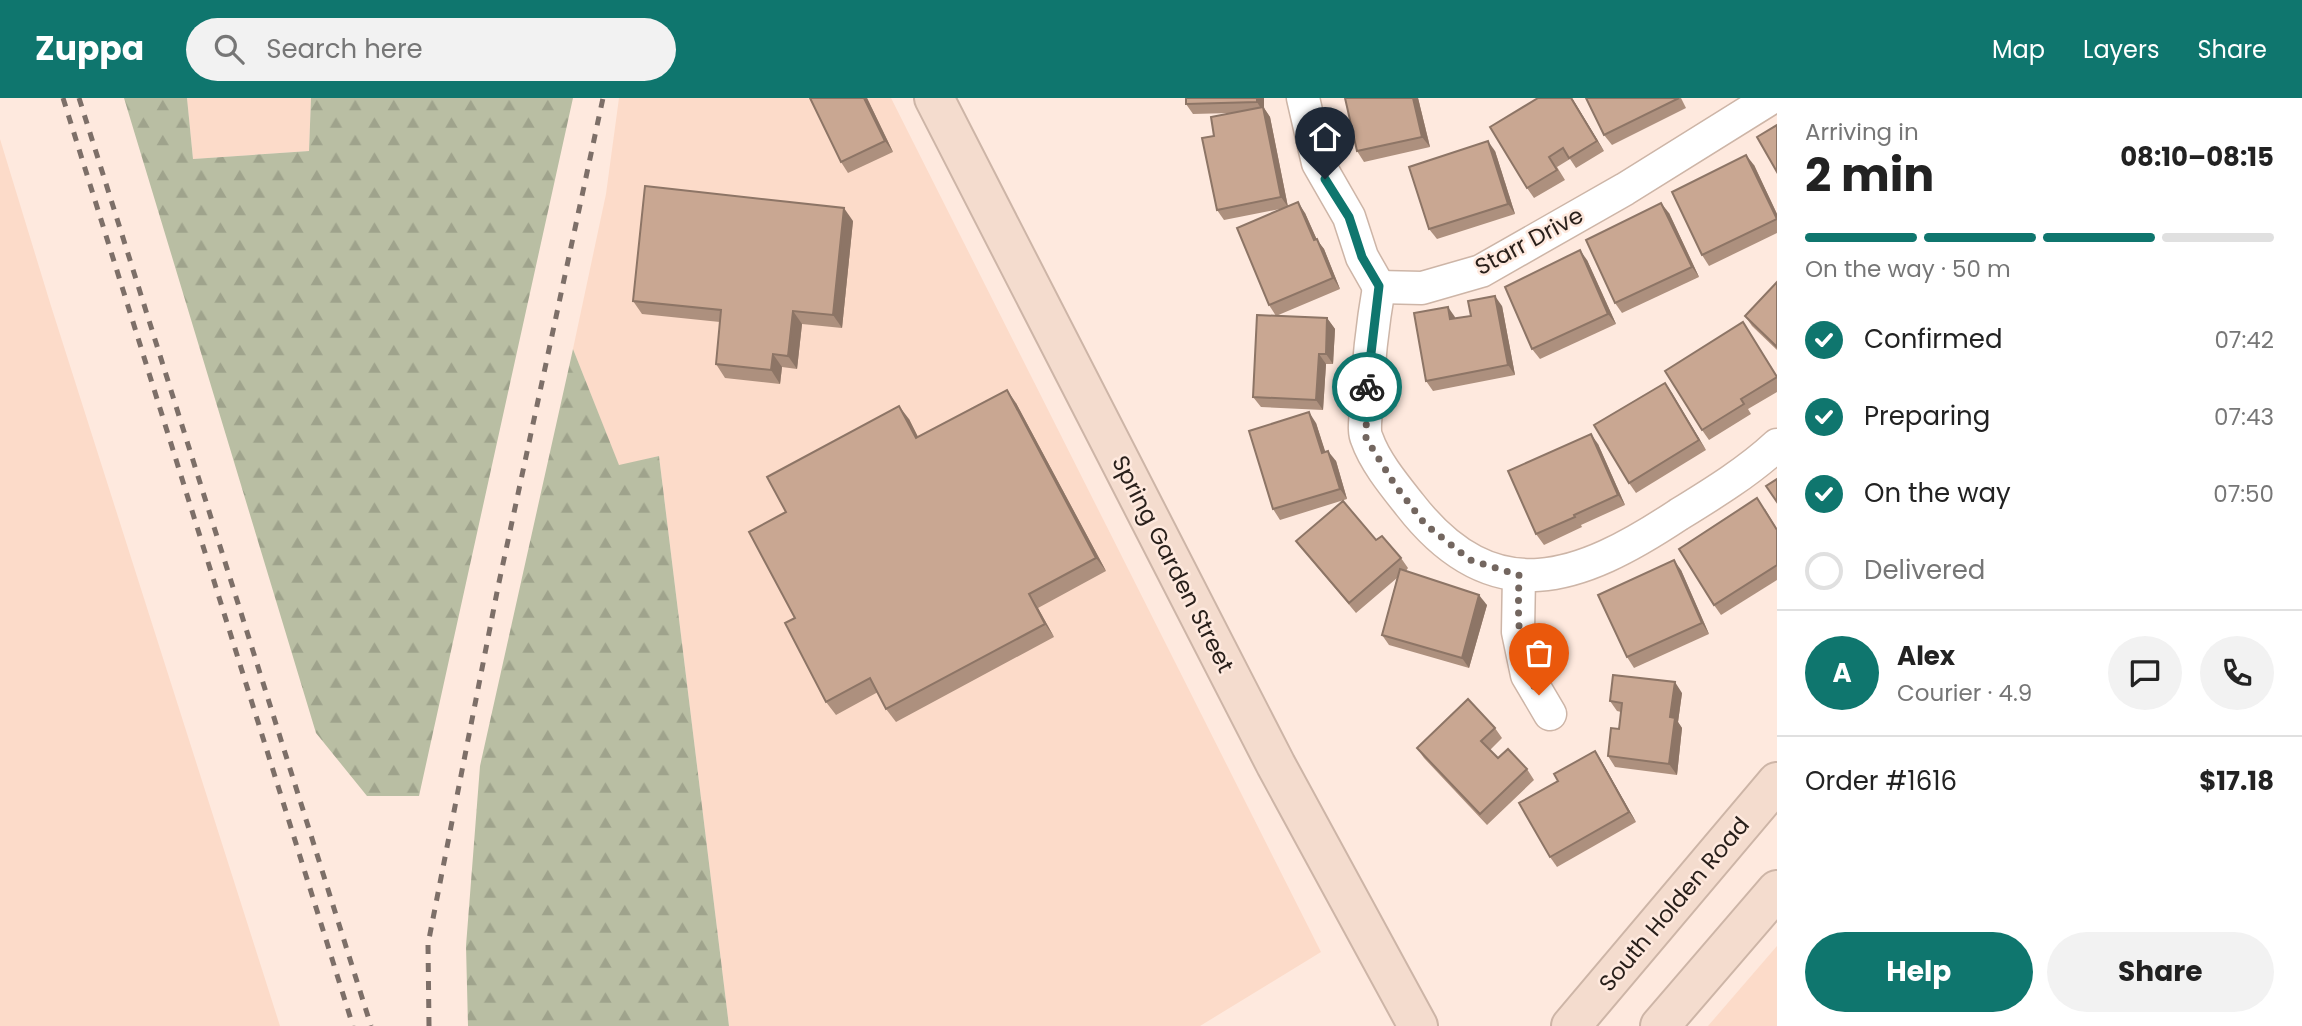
<!DOCTYPE html>
<html lang="en">
<head>
<meta charset="utf-8">
<style>
  :root { --surface:#fff; --page:#f2f2f2; --text:#222; --muted:#767676; --line:#e0e0e0; --accent:#0f766e }
  body { margin:0; font-family:Poppins,sans-serif; background:var(--page); color:var(--text); height:100vh; display:flex; flex-direction:column; font-size:26px; white-space:nowrap }
  * { box-sizing:border-box; margin:0 }
  p { font-size:23px; color:var(--muted) }
  .icon { flex:none; width:38px; height:38px; fill:none; stroke:currentColor; stroke-width:2; stroke-linecap:round; stroke-linejoin:round }
  .map { position:relative; flex:1; overflow:hidden }
  .panel { display:flex; flex-direction:column; background:var(--surface); width:525px }
  .panel>* { flex:none }
  .pin { position:absolute; display:grid; place-items:center; width:60px; height:60px; color:#fff; margin:-72px -30px; border-radius:50% 50% 50% 0; rotate:-45deg; box-shadow:0 0 7px #0007 }
  .pin .icon { rotate:45deg }
  .courier { position:absolute; display:grid; place-items:center; width:70px; height:70px; margin:-35px; border:5px solid #0f766e; border-radius:50%; background:#fff; color:#222; box-shadow:0 2px 9px #0007 }
  .headline em { font-style:normal; font-weight:700 }
  .headline div { display:flex; flex-direction:column-reverse }
  .headline { display:flex; align-items:center; justify-content:space-between; height:119px; padding:0 28px }
  h1 { font-size:46px; font-weight:700; line-height:52px }
  .bar { display:grid; grid-template-columns:repeat(4,1fr); gap:10px 7px; align-content:center; height:84px; padding:0 28px }
  .bar i { height:9px; border-radius:5px; background:var(--line) }
  .bar .selected { background:var(--accent) }
  .bar p { grid-column:span 4 }
  .line { display:flex; align-items:center; gap:18px; padding:0 28px; border-top:2px solid var(--line) }
  .line div { flex:1 }
  .round { display:grid; place-items:center; flex:none; width:74px; height:74px; border-radius:37px; background:var(--page) }
  ol { padding:0 28px; list-style:none }
  li { display:flex; align-items:center; gap:21px; height:77px }
  li p { margin-inline-start:auto }
  li .icon { padding:7px; border-radius:50%; background:var(--accent); color:#fff; stroke-width:4 }
  li:last-child { color:var(--muted) }
  li i { width:38px; height:38px; border:4px solid var(--line); border-radius:50% }
  .cta { display:flex; gap:14px; margin-top:auto; padding:14px 28px }
  .cta a { flex:1; height:80px; border-radius:42px; background:var(--accent); color:#fff; font-size:28px; font-weight:700; line-height:80px; text-align:center }
  .cta a+a { background:var(--page); color:var(--text) }
  header { display:flex; align-items:center; gap:42px; box-sizing:border-box; height:98px; padding:0 35px; background:var(--accent); color:#fff }
  header strong { font-size:33px }
  nav { display:flex; gap:38px; margin-inline-start:auto; font-size:24px }
  .search { width:490px; height:63px; background:var(--page); display:flex; align-items:center; gap:18px; box-sizing:border-box; padding:0 24px; border-radius:38px; color:var(--muted); font-size:26px }
  main { display:flex; flex:1; min-height:0 }
  .map>svg:first-child { display:block }
  .built { fill:#fcdbc9 }
  .forest { fill:url(#forest-firs) }
  .lines { fill:none; stroke-linecap:round; stroke-linejoin:round }
  .street-casing { stroke:#cdb5a7; stroke-width:35 }
  .secondary-casing { stroke:#cdb5a7; stroke-width:42 }
  .street { stroke:#fff; stroke-width:32 }
  .secondary { stroke:#f4dcce; stroke-width:38 }
  .rail { stroke:#7d6f68; stroke-width:5; stroke-dasharray:9 9; stroke-linecap:butt }
  .wall { fill:#ad907e }
  .shaded-wall { fill:#8d7566 }
  .building { fill:#c9a792; stroke:#8d7566; stroke-width:2 }
  .done { stroke:#73665f; stroke-width:7; stroke-dasharray:0 12.6 }
  .route { stroke:#0f766e; stroke-width:9 }
  .labels { text-anchor:middle; dominant-baseline:central; stroke-width:5; stroke-linejoin:round; paint-order:stroke }
  .street-label { font-size:23px; fill:#281f1a; stroke:#fee9de }
</style>
</head>
<body>
<header>
<strong>Zuppa</strong>
<div class="search"><svg class="icon" aria-label="search" viewBox="0 0 24 24"><circle cx="10" cy="10" r="6"/><path d="M15 15l6 6"/></svg>Search here</div>
<nav><a>Map</a><a>Layers</a><a>Share</a></nav>
</header>
<main>
<div class="map">
<svg width="1777" height="928" viewBox="0 0 1777 928">
  <defs>
    <pattern id="forest-firs" width="22" height="20" patternUnits="userSpaceOnUse" patternTransform="scale(1.75)"><rect width="22" height="20" fill="#b9bea3"/><path d="M5 1l3.5 6h-7zM16 11l3.5 6h-7z" fill="#9fa38c"/></pattern>
  </defs>
  <rect width="100%" height="100%" fill="#fee9de"/>
  <g class="built">
    <polygon points="187,0 311,0 309,53 193,61"/>
    <polygon points="619,0 891,0 1321,854 1200,928 729,928 659,358 619,368 573,251 606,96"/>
    <polygon points="0,41 51,208 280,928 0,928"/>
    <polygon points="1777,848 1777,928 1708,928"/>
  </g>
  <g class="forest">
    <polygon points="124,0 187,0 193,61 309,53 311,0 573,0 419,698 367,698 316,635"/>
    <polygon points="573,251 619,367 659,358 729,928 468,928 466,848 480,668"/>
  </g>
  <g class="lines">
    <g class="street-casing">
      <g id="street">
        <polyline points="1303,0 1318,65 1349,119 1362,159 1379,189"/>
        <path d="M1379,189C1372,229 1368,268 1366,309C1366,319 1363,333 1367,341C1375,364 1395,388 1410,407C1494,515 1580,482 1678,417C1712,396 1748,374 1777,347"/>
        <polyline points="1379,189 1422,190 1481,173 1625,91 1771,0"/>
        <polyline points="1519,477 1518,534 1527,577 1550,616"/>
      </g>
    </g>
    <g class="secondary-casing">
      <g id="secondary">
        <polyline points="934,0 1276,667 1418,928"/>
        <polyline points="1571,928 1777,684"/>
        <polyline points="1660,928 1777,792"/>
      </g>
    </g>
    <use href="#street" class="street"/>
    <use href="#secondary" class="secondary"/>
    <g class="rail">
      <polyline points="63,0 353,928"/>
      <polyline points="79,0 371,928"/>
      <polyline points="429,928 428,846 498,489 603,0"/>
    </g>
  </g>
  <g class="wall">
    <polygon points="810,0 867,0 893,54 848,75 841,64"/>
    <polygon points="1186,0 1264,0 1264,10 1270,19 1288,109 1305,115 1317,142 1324,151 1340,191 1276,218 1269,207 1285,110 1224,122 1217,112 1214,38 1230,15 1193,16 1186,6"/>
    <polygon points="1418,0 1430,49 1364,64 1357,53"/>
    <polygon points="1538,0 1572,0 1604,53 1576,70 1570,61 1557,69 1565,82 1534,100 1527,90"/>
    <polygon points="1586,0 1681,0 1686,10 1612,47 1604,37"/>
    <polygon points="1495,53 1515,116 1437,141 1429,131"/>
    <polygon points="1754,67 1777,116 1777,135 1709,168 1702,157"/>
    <polygon points="1669,115 1699,179 1622,215 1615,205"/>
    <polygon points="853,123 842,230 802,226 797,271 782,269 780,286 725,280 716,266 720,224 642,216 633,203"/>
    <polygon points="1587,162 1616,226 1540,261 1532,251"/>
    <polygon points="1777,184 1777,252 1752,228 1745,218"/>
    <polygon points="1502,208 1515,277 1433,293 1426,283 1455,219 1455,220 1471,218"/>
    <polygon points="1327,220 1335,231 1333,266 1326,266 1323,312 1261,309 1253,299"/>
    <polygon points="1750,235 1777,278 1777,294 1748,311 1751,316 1709,342 1702,332"/>
    <polygon points="1665,285 1706,352 1636,395 1629,385"/>
    <polygon points="1016,305 1106,473 1038,510 1054,539 896,624 886,611 878,594 836,617 826,604 786,414 909,321 918,339"/>
    <polygon points="1316,325 1325,354 1336,363 1347,401 1280,422 1273,411"/>
    <polygon points="1598,346 1625,407 1581,427 1582,429 1544,447 1536,436"/>
    <polygon points="1765,411 1777,431 1777,482 1721,517 1714,507"/>
    <polygon points="1376,442 1401,460 1408,470 1406,473 1487,507 1469,570 1389,547 1382,537 1397,480 1356,515 1304,453 1296,443"/>
    <polygon points="1681,472 1709,536 1634,570 1627,559"/>
    <polygon points="1682,595 1678,624 1682,630 1677,677 1615,669 1608,658 1619,631 1621,614 1617,613 1610,603"/>
    <polygon points="1495,630 1502,640 1490,652 1498,660 1527,671 1534,682 1487,727 1424,660 1417,650"/>
    <polygon points="1595,653 1602,664 1636,724 1557,769 1550,759"/>
  </g>
  <g class="shaded-wall">
    <polygon points="864,0 867,0 893,54 885,43"/>
    <polygon points="1257,0 1264,0 1264,10 1270,19 1288,109 1281,99 1264,15 1257,4"/>
    <polygon points="1413,0 1418,0 1430,49 1422,39"/>
    <polygon points="1571,0 1572,0 1604,53 1597,43"/>
    <polygon points="1488,43 1495,53 1515,116 1508,106"/>
    <polygon points="1746,57 1754,67 1777,116 1777,121"/>
    <polygon points="1298,104 1305,115 1317,142 1324,151 1340,191 1333,180 1314,142"/>
    <polygon points="1661,105 1669,115 1699,179 1692,169"/>
    <polygon points="844,110 853,123 842,230 833,217"/>
    <polygon points="1580,152 1587,162 1616,226 1608,216"/>
    <polygon points="1495,198 1502,208 1515,277 1508,267"/>
    <polygon points="1448,209 1455,219 1457,232 1450,221"/>
    <polygon points="793,213 802,226 797,271 788,258"/>
    <polygon points="1327,220 1335,231 1333,266 1326,256"/>
    <polygon points="773,256 782,269 780,286 771,272"/>
    <polygon points="1319,256 1326,266 1323,312 1316,302"/>
    <polygon points="1665,285 1672,295 1706,352 1699,342"/>
    <polygon points="1007,292 1016,305 1106,473 1096,460"/>
    <polygon points="899,308 909,321 925,353 916,340"/>
    <polygon points="1309,314 1316,325 1329,365 1322,355"/>
    <polygon points="1591,336 1598,346 1625,407 1618,397"/>
    <polygon points="1328,353 1336,363 1347,401 1340,391"/>
    <polygon points="1674,462 1681,472 1709,536 1702,525"/>
    <polygon points="1029,496 1038,510 1054,539 1045,526"/>
    <polygon points="1479,497 1487,507 1469,570 1462,560"/>
    <polygon points="1675,584 1682,595 1678,624 1682,630 1677,677 1669,666 1670,619"/>
    <polygon points="1595,653 1602,664 1636,724 1629,714"/>
  </g>
  <g class="building">
    <polygon points="810,0 864,0 885,43 841,64"/>
    <polygon points="1186,0 1257,0 1257,4 1186,6"/>
    <polygon points="1345,0 1413,0 1422,39 1357,53"/>
    <polygon points="1538,0 1571,0 1597,43 1569,60 1563,50 1549,59 1557,72 1527,90 1490,29"/>
    <polygon points="1586,0 1679,0 1604,37"/>
    <polygon points="1263,9 1281,99 1217,112 1202,40 1214,38 1211,19"/>
    <polygon points="1777,27 1777,74 1757,39"/>
    <polygon points="1488,43 1508,106 1429,131 1409,69"/>
    <polygon points="1746,57 1777,121 1702,157 1672,94"/>
    <polygon points="645,88 844,110 833,217 793,213 788,258 773,256 771,272 716,266 721,212 633,203"/>
    <polygon points="1298,104 1314,142 1317,141 1333,180 1269,207 1237,130"/>
    <polygon points="1661,105 1692,169 1615,205 1586,142"/>
    <polygon points="1580,152 1608,216 1532,251 1505,189"/>
    <polygon points="1777,184 1777,249 1745,218"/>
    <polygon points="1495,198 1508,267 1426,283 1414,215 1448,209 1450,221 1471,218 1468,203"/>
    <polygon points="1257,217 1327,220 1326,256 1319,256 1316,302 1253,299"/>
    <polygon points="1743,224 1777,279 1741,301 1744,306 1702,332 1665,273"/>
    <polygon points="1665,285 1699,342 1629,385 1594,327"/>
    <polygon points="1007,292 1096,460 1029,496 1045,526 886,611 870,580 826,604 785,525 795,520 749,434 786,414 767,379 899,308 916,340"/>
    <polygon points="1309,314 1322,355 1328,353 1340,391 1273,411 1249,333"/>
    <polygon points="1591,336 1618,397 1574,417 1575,419 1536,436 1508,373"/>
    <polygon points="1777,381 1777,404 1766,388"/>
    <polygon points="1757,400 1777,432 1777,467 1714,507 1679,451"/>
    <polygon points="1343,403 1376,442 1382,438 1401,460 1349,505 1296,443"/>
    <polygon points="1674,462 1702,525 1627,559 1598,497"/>
    <polygon points="1400,471 1479,497 1462,560 1382,537"/>
    <polygon points="1613,577 1675,584 1670,619 1675,620 1669,666 1608,658 1611,630 1619,631 1622,605 1610,603"/>
    <polygon points="1468,601 1495,630 1481,643 1498,660 1508,651 1527,671 1480,716 1417,650"/>
    <polygon points="1595,653 1629,714 1550,759 1519,705 1558,683 1554,676"/>
  </g>
  <g class="lines">
    <path class="done" d="M1367,289L1366,340L1395,387L1425,426L1470,462L1519,477C1518,519 1516,560 1539,597"/>
    <polyline class="route" points="1325,81 1349,119 1362,159 1379,188 1367,289"/>
  </g>
  <g class="labels">
    <g class="street-label">
      <text transform="translate(1529 143) rotate(-28)">Starr Drive</text>
      <text transform="translate(1173 466) rotate(63)">Spring Garden Street</text>
      <text transform="translate(1674 806) rotate(-50)">South Holden Road</text>
    </g>
  </g>
</svg>
<div class="pin" style="left:1539px;top:597px;background:#ea580c"><svg class="icon" aria-label="bag" viewBox="0 0 24 24"><path d="M5 8h14l-1 12H6zM9 8a3 3 0 0 1 6 0"/></svg></div>
<div class="pin" style="left:1325px;top:81px;background:#1f2937"><svg class="icon" aria-label="home" viewBox="0 0 24 24"><path d="M3 11l9-7 9 7M6 9v11h12V9"/></svg></div>
<div class="courier" style="left:1367px;top:289px"><svg class="icon" aria-label="bike" viewBox="0 0 24 24"><circle cx="6" cy="16" r="4"/><circle cx="18" cy="16" r="4"/><path d="M6 16l4-8h5l3 8M10 8l3 8H6M13 5h3"/></svg></div>
</div>
<section class="panel">
<div class="headline"><div><h1>2 min</h1><p>Arriving in</p></div><em>08:10–08:15</em></div>
<div class="bar"><i class="selected"></i><i class="selected"></i><i class="selected"></i><i></i><p>On the way · 50 m</p></div>
<ol>
<li><svg class="icon" aria-label="check" viewBox="0 0 24 24"><path d="M5 12l5 5 9-10"/></svg>Confirmed<p>07:42</p></li>
<li><svg class="icon" aria-label="check" viewBox="0 0 24 24"><path d="M5 12l5 5 9-10"/></svg>Preparing<p>07:43</p></li>
<li><svg class="icon" aria-label="check" viewBox="0 0 24 24"><path d="M5 12l5 5 9-10"/></svg>On the way<p>07:50</p></li>
<li><i></i>Delivered</li>
</ol>
<div class="line" style="height:126px"><b class="round" style="background:var(--accent);color:#fff">A</b><div><b>Alex</b><p>Courier · 4.9</p></div><a class="round"><svg class="icon" aria-label="chat" viewBox="0 0 24 24"><path d="M4 5h16v11H9l-5 4z"/></svg></a><a class="round"><svg class="icon" aria-label="phone" viewBox="0 0 24 24"><path d="M5 4h4l2 5-3 2q2 4 5 5l2-3 5 2v4C11 20 4 13 5 4z"/></svg></a></div>
<div class="line" style="height:91px"><div>Order #1616</div><b>$17.18</b></div>
<div class="cta"><a>Help</a><a>Share</a></div>
</section>
</main>
</body>
</html>
